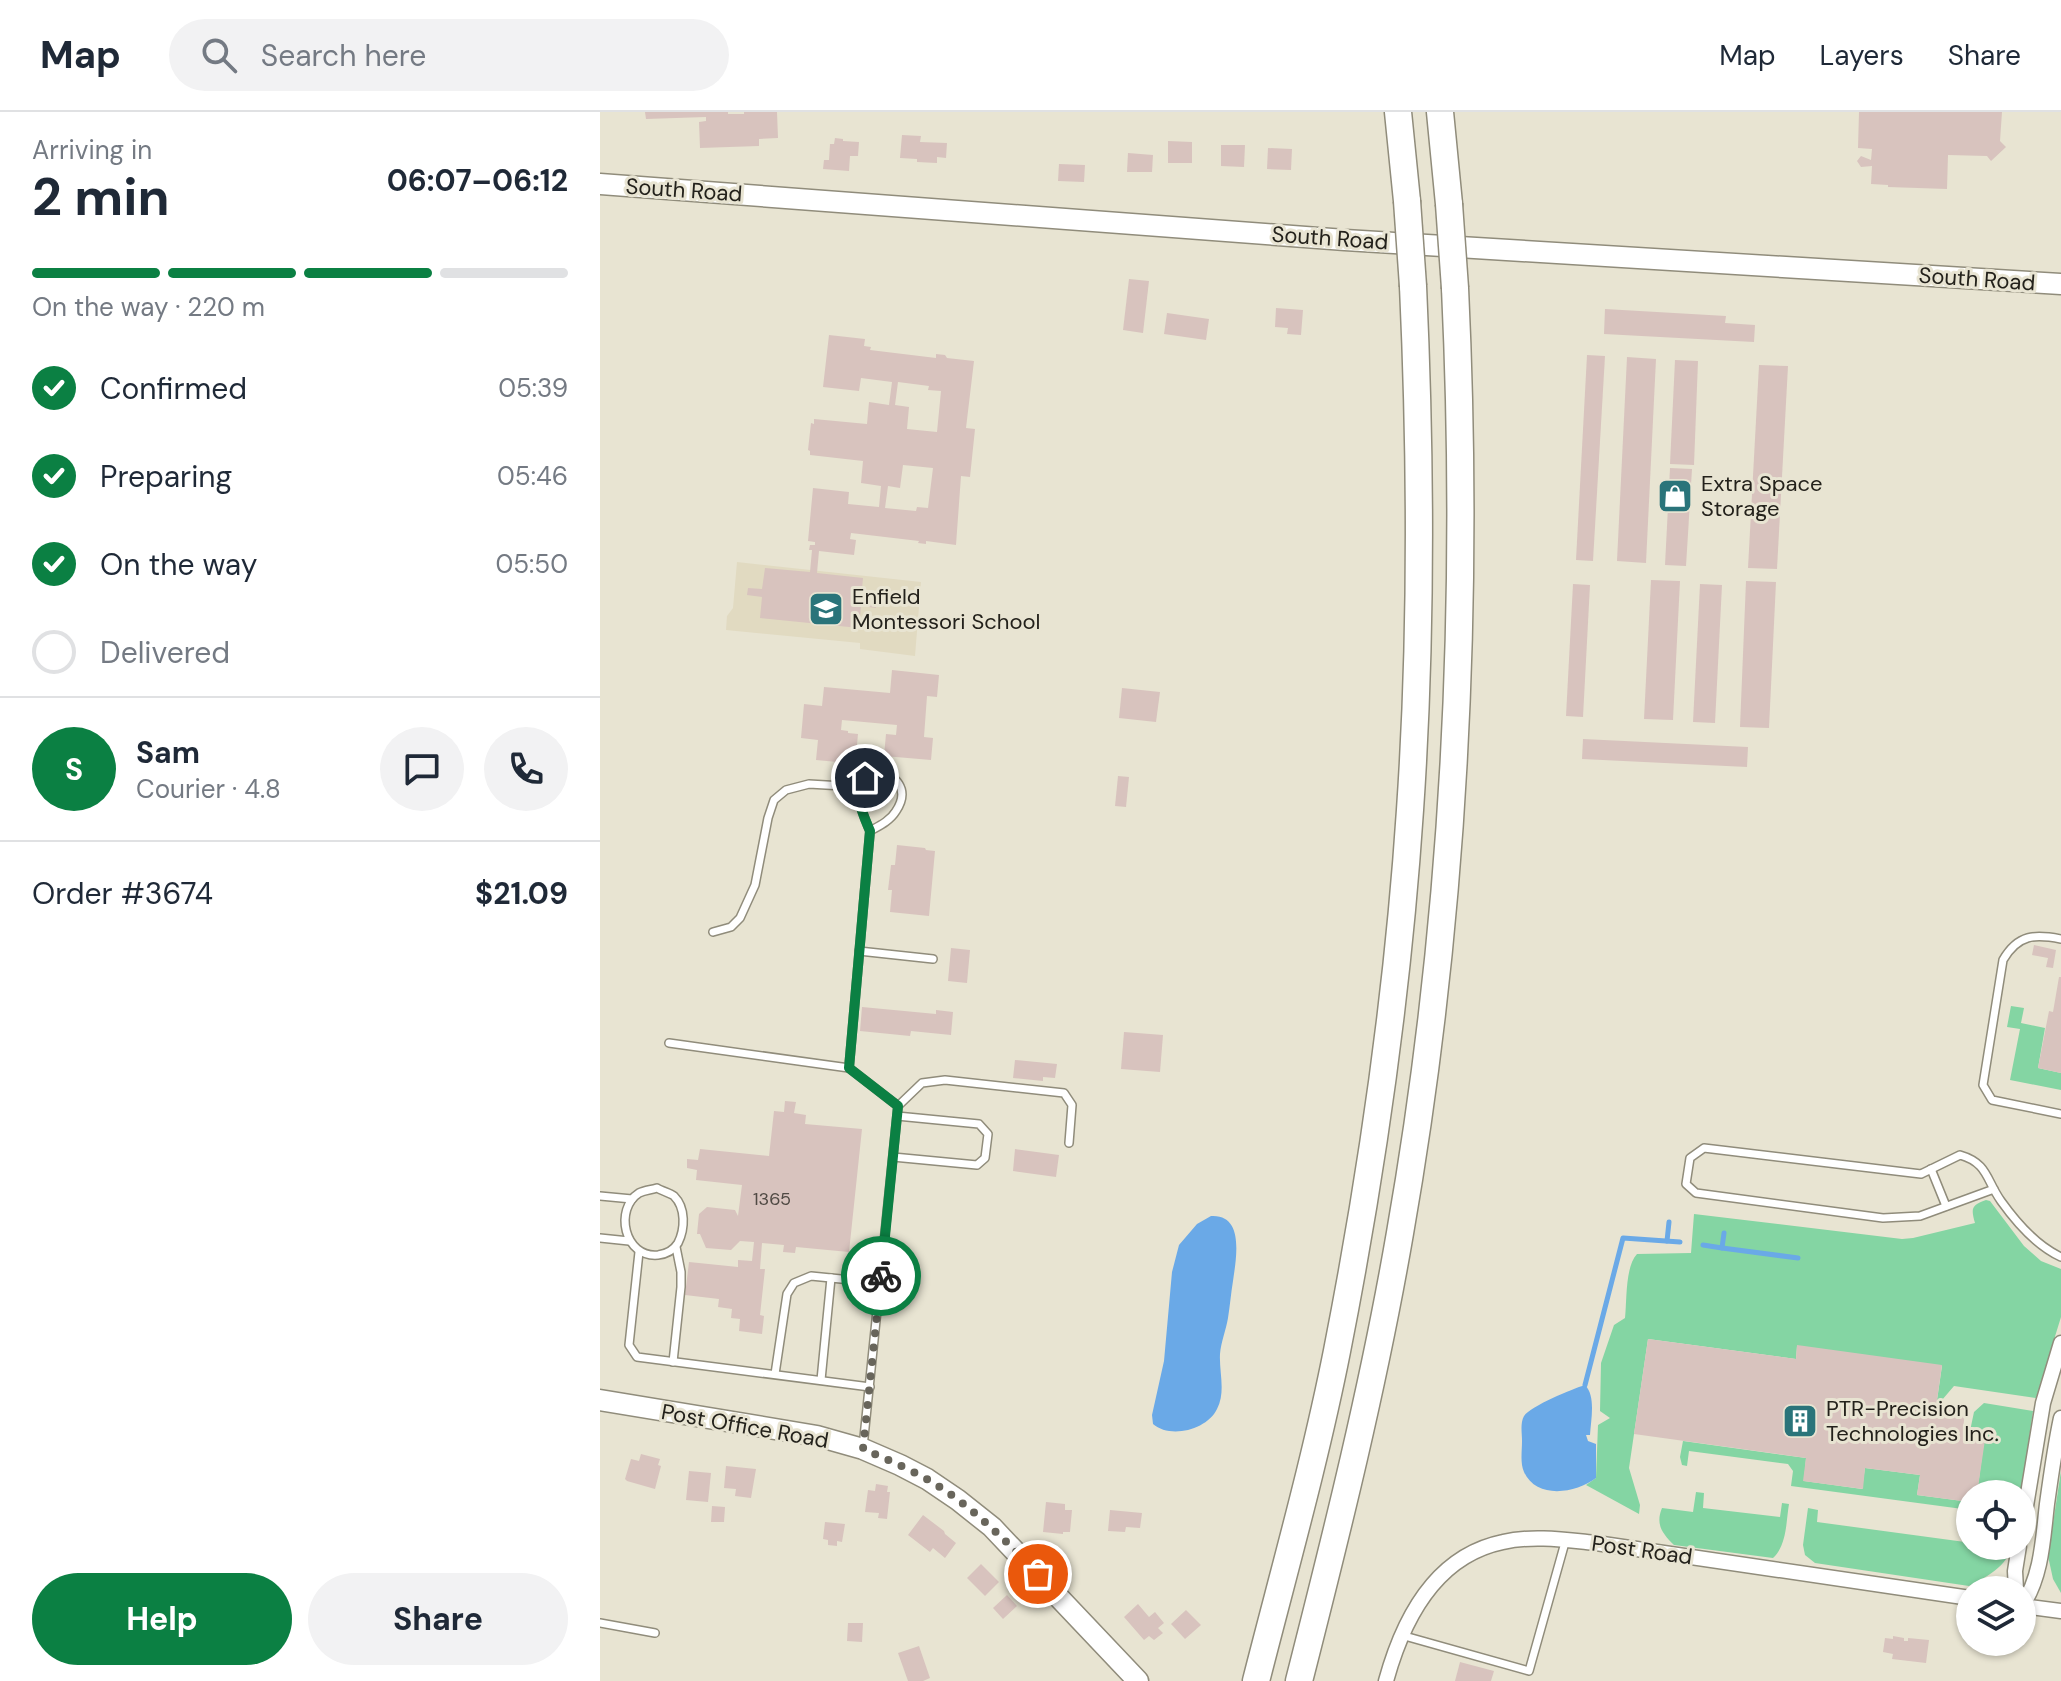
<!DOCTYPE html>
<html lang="en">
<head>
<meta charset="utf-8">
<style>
  :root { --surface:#fff; --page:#f2f2f3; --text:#1f2937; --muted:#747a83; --line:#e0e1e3; --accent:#0b8043 }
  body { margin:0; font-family:"DM Sans",sans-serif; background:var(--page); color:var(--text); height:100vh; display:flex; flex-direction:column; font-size:30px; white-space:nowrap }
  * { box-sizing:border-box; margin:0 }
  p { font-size:26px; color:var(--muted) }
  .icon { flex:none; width:44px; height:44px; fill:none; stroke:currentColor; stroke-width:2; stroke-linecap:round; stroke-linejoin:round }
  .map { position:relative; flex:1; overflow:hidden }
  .side { display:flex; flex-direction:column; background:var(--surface); width:600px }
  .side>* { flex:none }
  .buttons { position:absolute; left:1356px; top:1368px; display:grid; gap:16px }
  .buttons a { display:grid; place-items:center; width:80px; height:80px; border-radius:50%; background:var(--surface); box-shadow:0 2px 6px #0004; font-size:40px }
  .pin { position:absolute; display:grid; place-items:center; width:68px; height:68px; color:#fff; margin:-34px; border:4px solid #fff; border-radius:50%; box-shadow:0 2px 8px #0007 }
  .courier { position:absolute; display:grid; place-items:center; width:80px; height:80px; margin:-40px; border:6px solid #0b8043; border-radius:50%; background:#fff; color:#222; box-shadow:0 2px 10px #0007 }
  .summary em { font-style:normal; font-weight:700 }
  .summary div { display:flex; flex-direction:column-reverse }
  .summary { display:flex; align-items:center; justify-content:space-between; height:136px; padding:0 32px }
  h1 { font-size:52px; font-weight:700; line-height:60px }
  .bar { display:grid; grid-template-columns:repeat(4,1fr); gap:12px 8px; align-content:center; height:96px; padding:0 32px }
  .bar i { height:10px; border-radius:6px; background:var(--line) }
  .bar .selected { background:var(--accent) }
  .bar p { grid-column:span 4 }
  .line { display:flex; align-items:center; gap:20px; padding:0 32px; border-top:2px solid var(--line) }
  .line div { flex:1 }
  .round { display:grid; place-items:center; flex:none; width:84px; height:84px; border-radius:42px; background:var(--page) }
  ol { padding:0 32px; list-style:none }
  li { display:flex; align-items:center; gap:24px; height:88px }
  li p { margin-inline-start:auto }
  li .icon { padding:8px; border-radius:50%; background:var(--accent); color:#fff; stroke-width:4 }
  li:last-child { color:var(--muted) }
  li i { width:44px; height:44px; border:4px solid var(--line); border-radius:50% }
  .button { display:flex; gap:16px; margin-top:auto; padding:16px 32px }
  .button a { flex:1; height:92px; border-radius:48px; background:var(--accent); color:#fff; font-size:32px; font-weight:700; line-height:92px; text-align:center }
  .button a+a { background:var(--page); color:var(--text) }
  header { display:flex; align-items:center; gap:48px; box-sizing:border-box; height:112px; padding:0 40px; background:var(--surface); border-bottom:2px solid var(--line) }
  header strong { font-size:38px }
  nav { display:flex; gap:44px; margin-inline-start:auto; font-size:28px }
  .search { width:560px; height:72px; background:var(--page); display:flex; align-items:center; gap:20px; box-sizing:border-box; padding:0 28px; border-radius:44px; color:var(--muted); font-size:30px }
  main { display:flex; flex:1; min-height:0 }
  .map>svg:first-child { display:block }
  .built { fill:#e1dac1 }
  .green { fill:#84d5a3 }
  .water { fill:#6aa9e7 }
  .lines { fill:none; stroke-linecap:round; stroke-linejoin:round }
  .stream { stroke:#6aa9e7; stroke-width:5 }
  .building { fill:#d8c3be; fill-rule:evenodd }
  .lane-casing { stroke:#908c7b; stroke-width:10 }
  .street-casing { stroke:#908c7b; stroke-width:17 }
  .secondary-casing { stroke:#908c7b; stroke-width:23 }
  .highway-casing { stroke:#908c7b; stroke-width:29 }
  .lane { stroke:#fff; stroke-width:7 }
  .street { stroke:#fff; stroke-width:14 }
  .secondary { stroke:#fff; stroke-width:20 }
  .highway { stroke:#fff; stroke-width:26 }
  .highway-bridge-casing { stroke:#908c7b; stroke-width:29; stroke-linecap:butt }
  .highway-bridge { stroke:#fff; stroke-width:26 }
  .done { stroke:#68655b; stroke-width:8; stroke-dasharray:0 14.4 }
  .route { stroke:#0b8043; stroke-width:10 }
  .labels { text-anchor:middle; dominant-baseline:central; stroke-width:6; stroke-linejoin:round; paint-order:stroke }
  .number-label { font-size:18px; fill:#504a44 }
  .street-label { font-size:22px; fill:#23211b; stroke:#e8e4d2 }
  .poi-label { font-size:22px; fill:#23211b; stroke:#e8e4d2; text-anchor:start }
</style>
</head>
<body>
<header>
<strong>Map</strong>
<div class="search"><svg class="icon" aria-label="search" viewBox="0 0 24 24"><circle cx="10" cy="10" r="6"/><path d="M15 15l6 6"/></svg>Search here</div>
<nav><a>Map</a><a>Layers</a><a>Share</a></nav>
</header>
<main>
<section class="side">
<div class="summary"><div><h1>2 min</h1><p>Arriving in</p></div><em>06:07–06:12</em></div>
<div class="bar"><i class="selected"></i><i class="selected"></i><i class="selected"></i><i></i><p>On the way · 220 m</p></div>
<ol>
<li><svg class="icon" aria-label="check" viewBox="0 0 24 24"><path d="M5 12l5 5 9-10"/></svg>Confirmed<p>05:39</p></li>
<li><svg class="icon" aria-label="check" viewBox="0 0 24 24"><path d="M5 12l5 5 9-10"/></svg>Preparing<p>05:46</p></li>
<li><svg class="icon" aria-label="check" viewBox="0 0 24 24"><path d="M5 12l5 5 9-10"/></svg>On the way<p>05:50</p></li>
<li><i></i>Delivered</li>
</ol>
<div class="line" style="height:144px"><b class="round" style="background:var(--accent);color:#fff">S</b><div><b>Sam</b><p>Courier · 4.8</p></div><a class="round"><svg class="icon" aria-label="chat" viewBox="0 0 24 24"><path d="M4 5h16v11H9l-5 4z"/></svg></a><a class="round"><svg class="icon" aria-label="phone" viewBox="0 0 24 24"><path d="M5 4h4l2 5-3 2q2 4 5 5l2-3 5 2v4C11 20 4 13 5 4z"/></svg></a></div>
<div class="line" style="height:104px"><div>Order #3674</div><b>$21.09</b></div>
<div class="button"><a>Help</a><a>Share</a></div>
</section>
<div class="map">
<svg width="1461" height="1569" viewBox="0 0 1461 1569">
  <rect width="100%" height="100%" fill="#e8e4d2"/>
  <polygon class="built" points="137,450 321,470 315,544 260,537 260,531 126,518 127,504 133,496"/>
  <g class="green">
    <polygon points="1411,894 1424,896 1421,911 1445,916 1438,956 1461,961 1461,978 1410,968 1420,917 1407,915"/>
    <path d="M1386,1088L1390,1089L1424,1134L1441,1149L1461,1157V1205L1436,1286L1354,1274L1336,1295L1342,1254L1197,1234L1196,1247L1048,1227L1029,1356L1040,1393L1039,1402L986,1373L996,1366L998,1313L1010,1306L1000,1299L1001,1251L1014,1213L1025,1206C1027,1188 1025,1155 1037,1142L1091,1141L1094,1102L1302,1127L1313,1126L1375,1111C1371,1097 1371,1093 1386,1088Z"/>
    <polygon points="1384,1291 1433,1299 1421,1382 1377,1382 1385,1321 1370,1319 1374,1300"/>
    <polygon points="1083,1329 1206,1346 1204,1369 1262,1377 1265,1356 1320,1363 1317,1383 1370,1390 1370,1398 1191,1374 1193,1359 1188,1352 1089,1339 1087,1354 1082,1353 1080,1345"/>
    <polygon points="1461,1359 1461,1481 1453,1467 1448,1444"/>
    <path d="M1096,1380L1104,1381L1103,1396L1180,1405L1182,1391L1189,1392C1186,1410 1187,1433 1173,1446L1074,1433C1063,1422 1055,1413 1062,1396L1093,1400Z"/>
    <path d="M1208,1396L1218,1398L1217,1410L1365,1430L1368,1417H1370V1434H1412C1407,1455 1386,1465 1369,1474L1215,1451L1205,1443L1203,1433Z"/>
  </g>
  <g class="water">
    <path d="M611,1104C645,1102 636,1147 633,1169C631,1181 630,1193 628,1206C626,1218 621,1230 620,1242C619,1260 626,1280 617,1297C607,1318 570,1327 553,1312L552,1303L564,1249L572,1160L579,1133L597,1112Z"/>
    <path d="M985,1273C996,1284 991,1307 990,1323H986L988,1329L996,1332V1366C976,1381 937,1388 924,1360C920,1351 922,1339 922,1329C922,1321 920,1311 924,1304C931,1294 972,1277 985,1273Z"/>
  </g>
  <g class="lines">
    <g class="stream">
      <polyline points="1067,1129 1069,1110"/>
      <polyline points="1103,1133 1122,1136 1124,1121"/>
      <polyline points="1122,1136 1198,1146"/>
      <polyline points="985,1273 1023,1126 1080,1130"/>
    </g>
  </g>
  <g class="building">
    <polygon points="45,0 128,0 128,2 144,2 144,0 177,0 178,26 159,27 159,34 100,36 99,10 106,9 106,5 46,7"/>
    <polygon points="1259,0 1402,0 1400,29 1406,35 1391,49 1387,44 1348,43 1347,77 1288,75 1288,73 1271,72 1272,54 1261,55 1257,49 1261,44 1271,48 1272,37 1258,36"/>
    <polygon points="302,23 321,24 320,30 347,31 346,46 337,45 337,51 317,50 317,47 300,46"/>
    <polygon points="235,26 243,27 243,29 259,30 258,44 250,44 249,59 223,57 224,48 229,48 230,32 234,32"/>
    <polygon points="568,29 592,30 592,51 568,51"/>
    <polygon points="621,33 645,33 644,55 621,54"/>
    <polygon points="668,36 692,37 691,58 667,57"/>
    <polygon points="528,41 553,43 552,60 527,60"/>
    <polygon points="459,52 485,53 484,70 458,69"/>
    <polygon points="529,167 549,169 543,221 523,218"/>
    <polygon points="676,196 703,198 701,223 687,222 688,216 675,215"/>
    <polygon points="1005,197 1126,204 1125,211 1155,213 1154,230 1004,222"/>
    <polygon points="567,201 609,207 606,228 564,222"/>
    <path d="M229,223L265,227L264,234L271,235L270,238L336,246V242L345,243L347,246L374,249L366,316L375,317L370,365L361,364L356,433L326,429V432L318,431L319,429L251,421L250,427L256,428L254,443L219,439L217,461L263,466L261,487L277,489L276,496L261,494L259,516L160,506L162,485L147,483L148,476L162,477L165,456L210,460L212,438H209L210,433H215V430L208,429L213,376L249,380L248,392L279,395L281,374L261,371L263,349L210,343V339L208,338L211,311L214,312V307L267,312L269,290L289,293L292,270L261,266L259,279L223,275ZM298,270L329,274L328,278L341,279L337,320L307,317L309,295L295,293ZM303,353L333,356L328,396L317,395L316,399L285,396L288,374L300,376Z"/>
    <polygon points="987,243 1005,244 993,449 976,448"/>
    <polygon points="1027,245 1056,247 1046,451 1017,449"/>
    <polygon points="1075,248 1098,249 1094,353 1070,352"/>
    <polygon points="1159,253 1188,254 1177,457 1148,456"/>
    <polygon points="1070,356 1092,357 1086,454 1065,453"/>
    <polygon points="1051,468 1080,469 1073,608 1044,607"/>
    <polygon points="1146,469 1176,470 1169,616 1140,615"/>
    <polygon points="973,472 990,473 983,605 966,604"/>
    <polygon points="1100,472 1122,473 1115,611 1093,610"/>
    <polygon points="292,558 339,563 337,585 327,584 324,625 333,626 331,648 284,644 286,622 296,623 297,613 242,608 241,618 248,619 248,621 258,622 255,654 248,654 248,651 216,648 218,628 201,626 204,592 222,594 224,575 290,581"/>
    <polygon points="522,576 560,580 556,610 519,606"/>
    <polygon points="983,627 1148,635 1147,655 982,647"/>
    <polygon points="518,664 529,665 526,695 515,694"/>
    <polygon points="297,733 325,736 326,738 335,739 329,804 290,800 292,778 288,778 291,753 295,753"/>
    <polygon points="1434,833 1456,838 1453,856 1446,855 1448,846 1432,843"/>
    <polygon points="351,836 370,838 367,871 348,869"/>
    <polygon points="1459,865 1461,865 1461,961 1438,956 1449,899 1453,900"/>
    <polygon points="262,895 336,902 336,898 353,900 351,923 311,919 310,924 260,919"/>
    <polygon points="524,920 563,923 560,960 521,957"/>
    <polygon points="415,948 457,952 455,966 443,965 443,969 413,966"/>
    <polygon points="185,989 196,990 194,1001 206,1003 205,1012 262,1017 249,1140 196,1135 195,1141 183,1140 184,1133 162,1131 160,1157 165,1157 160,1203 164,1204 162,1222 139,1219 140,1207 131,1206 132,1197 118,1195 119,1187 85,1183 89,1150 138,1155 138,1148 152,1149 154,1130 140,1129 131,1138 106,1136 100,1122 97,1122 99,1102 107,1095 135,1098 138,1104 142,1073 96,1068 97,1058 87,1056 87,1047 98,1048 100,1037 169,1044 174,999 184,1000"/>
    <polygon points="415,1037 459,1043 456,1065 413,1059"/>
    <polygon points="1048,1227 1196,1247 1197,1233 1342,1253 1336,1295 1365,1299 1363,1318 1386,1321 1377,1382 1370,1382 1370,1390 1317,1383 1320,1363 1265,1356 1263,1377 1203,1369 1206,1346 1034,1322"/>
    <polygon points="41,1342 60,1347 58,1353 61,1354 55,1377 27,1369 25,1367 31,1347 39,1349"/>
    <polygon points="126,1354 156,1357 151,1386 135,1384 136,1377 124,1376"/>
    <polygon points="89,1359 111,1361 108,1390 86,1388"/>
    <polygon points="276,1372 288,1374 287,1380 290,1380 287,1407 278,1406 279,1401 265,1400 268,1378 275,1379"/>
    <polygon points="446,1390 465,1392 465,1398 472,1398 470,1420 463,1420 463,1422 443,1420"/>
    <polygon points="112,1394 125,1395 124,1410 111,1410"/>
    <polygon points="510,1398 542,1401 540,1416 526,1415 525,1420 508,1419"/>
    <polygon points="323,1403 344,1419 345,1422 356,1431 345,1446 333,1436 330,1440 308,1423"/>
    <polygon points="225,1410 245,1412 242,1430 237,1429 237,1434 228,1433 228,1428 223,1427"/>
    <polygon points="381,1452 399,1470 385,1484 367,1466"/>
    <polygon points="407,1483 417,1494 403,1507 393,1496"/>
    <polygon points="538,1492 549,1505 555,1500 564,1511 558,1516 563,1521 554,1528 549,1524 544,1528 524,1505"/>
    <polygon points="586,1498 601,1513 585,1527 571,1512"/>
    <polygon points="248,1511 263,1511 262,1530 247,1529"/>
    <polygon points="1293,1524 1304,1526 1304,1529 1308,1529 1308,1526 1329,1528 1326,1551 1292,1547 1293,1542 1283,1540 1285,1526 1293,1527"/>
    <polygon points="319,1534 330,1566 323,1569 308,1569 298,1541"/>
    <polygon points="860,1550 894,1559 891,1569 855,1569"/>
  </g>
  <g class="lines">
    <g class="lane-casing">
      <g id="lane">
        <polyline points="113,820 131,815 140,806 155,773 168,706 174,688 186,678 209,672 260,675"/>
        <path d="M1461,827C1435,822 1418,822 1403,848L1383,973L1392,988L1461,1002"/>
        <polyline points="259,839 333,847"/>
        <polyline points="69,931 249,956 298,994"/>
        <path d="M249,956L270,719C279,714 290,709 296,699C310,678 297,661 273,659C250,677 260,696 270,719"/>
        <polyline points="293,1045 377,1053 385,1046 388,1022 379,1012 297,1004"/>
        <polyline points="1331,1057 1346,1094"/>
        <path d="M57,1076C62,1079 70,1081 74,1084C86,1096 85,1117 78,1131C73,1139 67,1142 58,1143C24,1146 14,1097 39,1081C45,1078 51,1078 57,1076Z"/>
        <path d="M1394,1077L1320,1104L1283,1106L1096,1081L1086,1072L1090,1046L1104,1036L1321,1062L1360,1043C1388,1051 1386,1068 1401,1089C1416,1110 1437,1134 1461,1145"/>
        <polyline points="0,1084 32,1087"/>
        <polyline points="0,1126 29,1129"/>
        <polyline points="39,1140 29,1233 37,1245 270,1275"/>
        <polyline points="73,1250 81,1175 81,1160 76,1135"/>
        <polyline points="175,1262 187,1182 194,1171 211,1164 281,1171"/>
        <polyline points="221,1268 231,1166"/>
        <polyline points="263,1335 298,994 322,971 345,968 464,981 472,993 469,1031"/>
        <polyline points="0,1511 55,1521"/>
        <polyline points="801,1523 929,1559 966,1427"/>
      </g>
    </g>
    <g class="street-casing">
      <g id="street">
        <polyline points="1422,1418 1443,1291 1461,1231"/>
        <polyline points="1416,1478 1415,1459 1419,1434"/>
        <path d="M1422,1494C1442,1464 1443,1426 1447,1392C1451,1363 1455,1334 1461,1306"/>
        <polyline points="1422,1494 1461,1499"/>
        <path d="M786,1569C803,1507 835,1444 903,1430C933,1423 966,1428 996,1431L1370,1486"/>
      </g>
    </g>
    <g class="secondary-casing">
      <g id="secondary">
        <polyline points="0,72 745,128 1461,172"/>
        <polyline points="0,1288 217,1324 263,1337 300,1353 327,1367 358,1388 392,1415 538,1569"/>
      </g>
    </g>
    <g class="highway-casing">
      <g id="highway">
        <polyline points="798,0 807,89"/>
        <polyline points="840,0 849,92"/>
        <path d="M656,1569C684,1459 715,1350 737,1239C772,1061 798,879 810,698C822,523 821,348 813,174"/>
        <path d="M699,1569C737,1420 774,1272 800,1121C855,808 870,493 855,176"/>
      </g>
    </g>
    <use href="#lane" class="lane"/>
    <use href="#street" class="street"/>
    <use href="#secondary" class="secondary"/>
    <use href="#highway" class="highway"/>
    <g class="highway-bridge-casing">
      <g id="highway-bridge">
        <polyline points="807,89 813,174"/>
        <polyline points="849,92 855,176"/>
      </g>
    </g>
    <use href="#highway-bridge" class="highway-bridge"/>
  </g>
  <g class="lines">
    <path class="done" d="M281,1164L263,1337C284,1346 305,1355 325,1366C369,1391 404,1427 438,1462"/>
    <path class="route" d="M265,666C254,685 262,700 270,719L249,956L298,994L281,1164"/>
  </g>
  <defs>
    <g id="shop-square" transform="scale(1.8)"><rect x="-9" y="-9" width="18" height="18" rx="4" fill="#2a747a" stroke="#e8e4d2"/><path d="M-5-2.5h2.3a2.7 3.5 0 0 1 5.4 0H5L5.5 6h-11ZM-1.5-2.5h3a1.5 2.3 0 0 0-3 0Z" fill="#fff"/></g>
    <g id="school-square" transform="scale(1.8)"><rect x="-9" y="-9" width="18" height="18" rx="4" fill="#2a747a" stroke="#e8e4d2"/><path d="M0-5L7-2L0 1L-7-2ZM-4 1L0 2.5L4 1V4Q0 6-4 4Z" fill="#fff"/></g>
    <g id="building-square" transform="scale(1.8)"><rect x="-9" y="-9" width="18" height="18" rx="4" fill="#2a747a" stroke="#e8e4d2"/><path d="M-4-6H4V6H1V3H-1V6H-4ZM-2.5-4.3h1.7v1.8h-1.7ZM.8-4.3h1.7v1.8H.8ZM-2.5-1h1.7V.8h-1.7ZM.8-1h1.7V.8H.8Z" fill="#fff"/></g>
  </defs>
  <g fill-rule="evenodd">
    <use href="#shop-square" x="1075" y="384"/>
    <use href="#school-square" x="226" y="497"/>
    <use href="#building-square" x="1200" y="1309"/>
  </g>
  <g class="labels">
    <g class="number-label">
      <text x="172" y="1087">1365</text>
    </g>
    <g class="street-label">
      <text transform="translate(84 78) rotate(4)">South Road</text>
      <text transform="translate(730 126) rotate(4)">South Road</text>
      <text transform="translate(1377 167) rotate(4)">South Road</text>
      <text transform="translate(145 1314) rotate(10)">Post Office Road</text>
      <text transform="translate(1042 1438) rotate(8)">Post Road</text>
    </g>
    <g class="poi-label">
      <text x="1101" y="371">Extra Space<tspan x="1101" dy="25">Storage</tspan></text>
      <text x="252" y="484">Enfield<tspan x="252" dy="25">Montessori School</tspan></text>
      <text x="1226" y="1296">PTR-Precision<tspan x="1226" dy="25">Technologies Inc.</tspan></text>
    </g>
  </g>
</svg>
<div class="buttons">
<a><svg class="icon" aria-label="locate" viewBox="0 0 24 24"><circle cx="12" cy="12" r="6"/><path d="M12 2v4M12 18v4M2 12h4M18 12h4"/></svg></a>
<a><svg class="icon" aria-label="layers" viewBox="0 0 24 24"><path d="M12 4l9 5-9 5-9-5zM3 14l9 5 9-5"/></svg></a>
</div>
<div class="pin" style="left:438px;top:1462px;background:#ea580c"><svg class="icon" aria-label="bag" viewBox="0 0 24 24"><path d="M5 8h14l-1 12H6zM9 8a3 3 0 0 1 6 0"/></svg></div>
<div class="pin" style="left:265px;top:666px;background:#1f2937"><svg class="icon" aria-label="home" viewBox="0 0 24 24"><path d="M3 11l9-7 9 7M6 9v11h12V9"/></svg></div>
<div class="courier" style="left:281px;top:1164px"><svg class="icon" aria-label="bike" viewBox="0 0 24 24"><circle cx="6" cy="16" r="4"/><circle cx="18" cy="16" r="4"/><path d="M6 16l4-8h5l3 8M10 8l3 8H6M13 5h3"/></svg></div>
</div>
</main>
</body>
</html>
